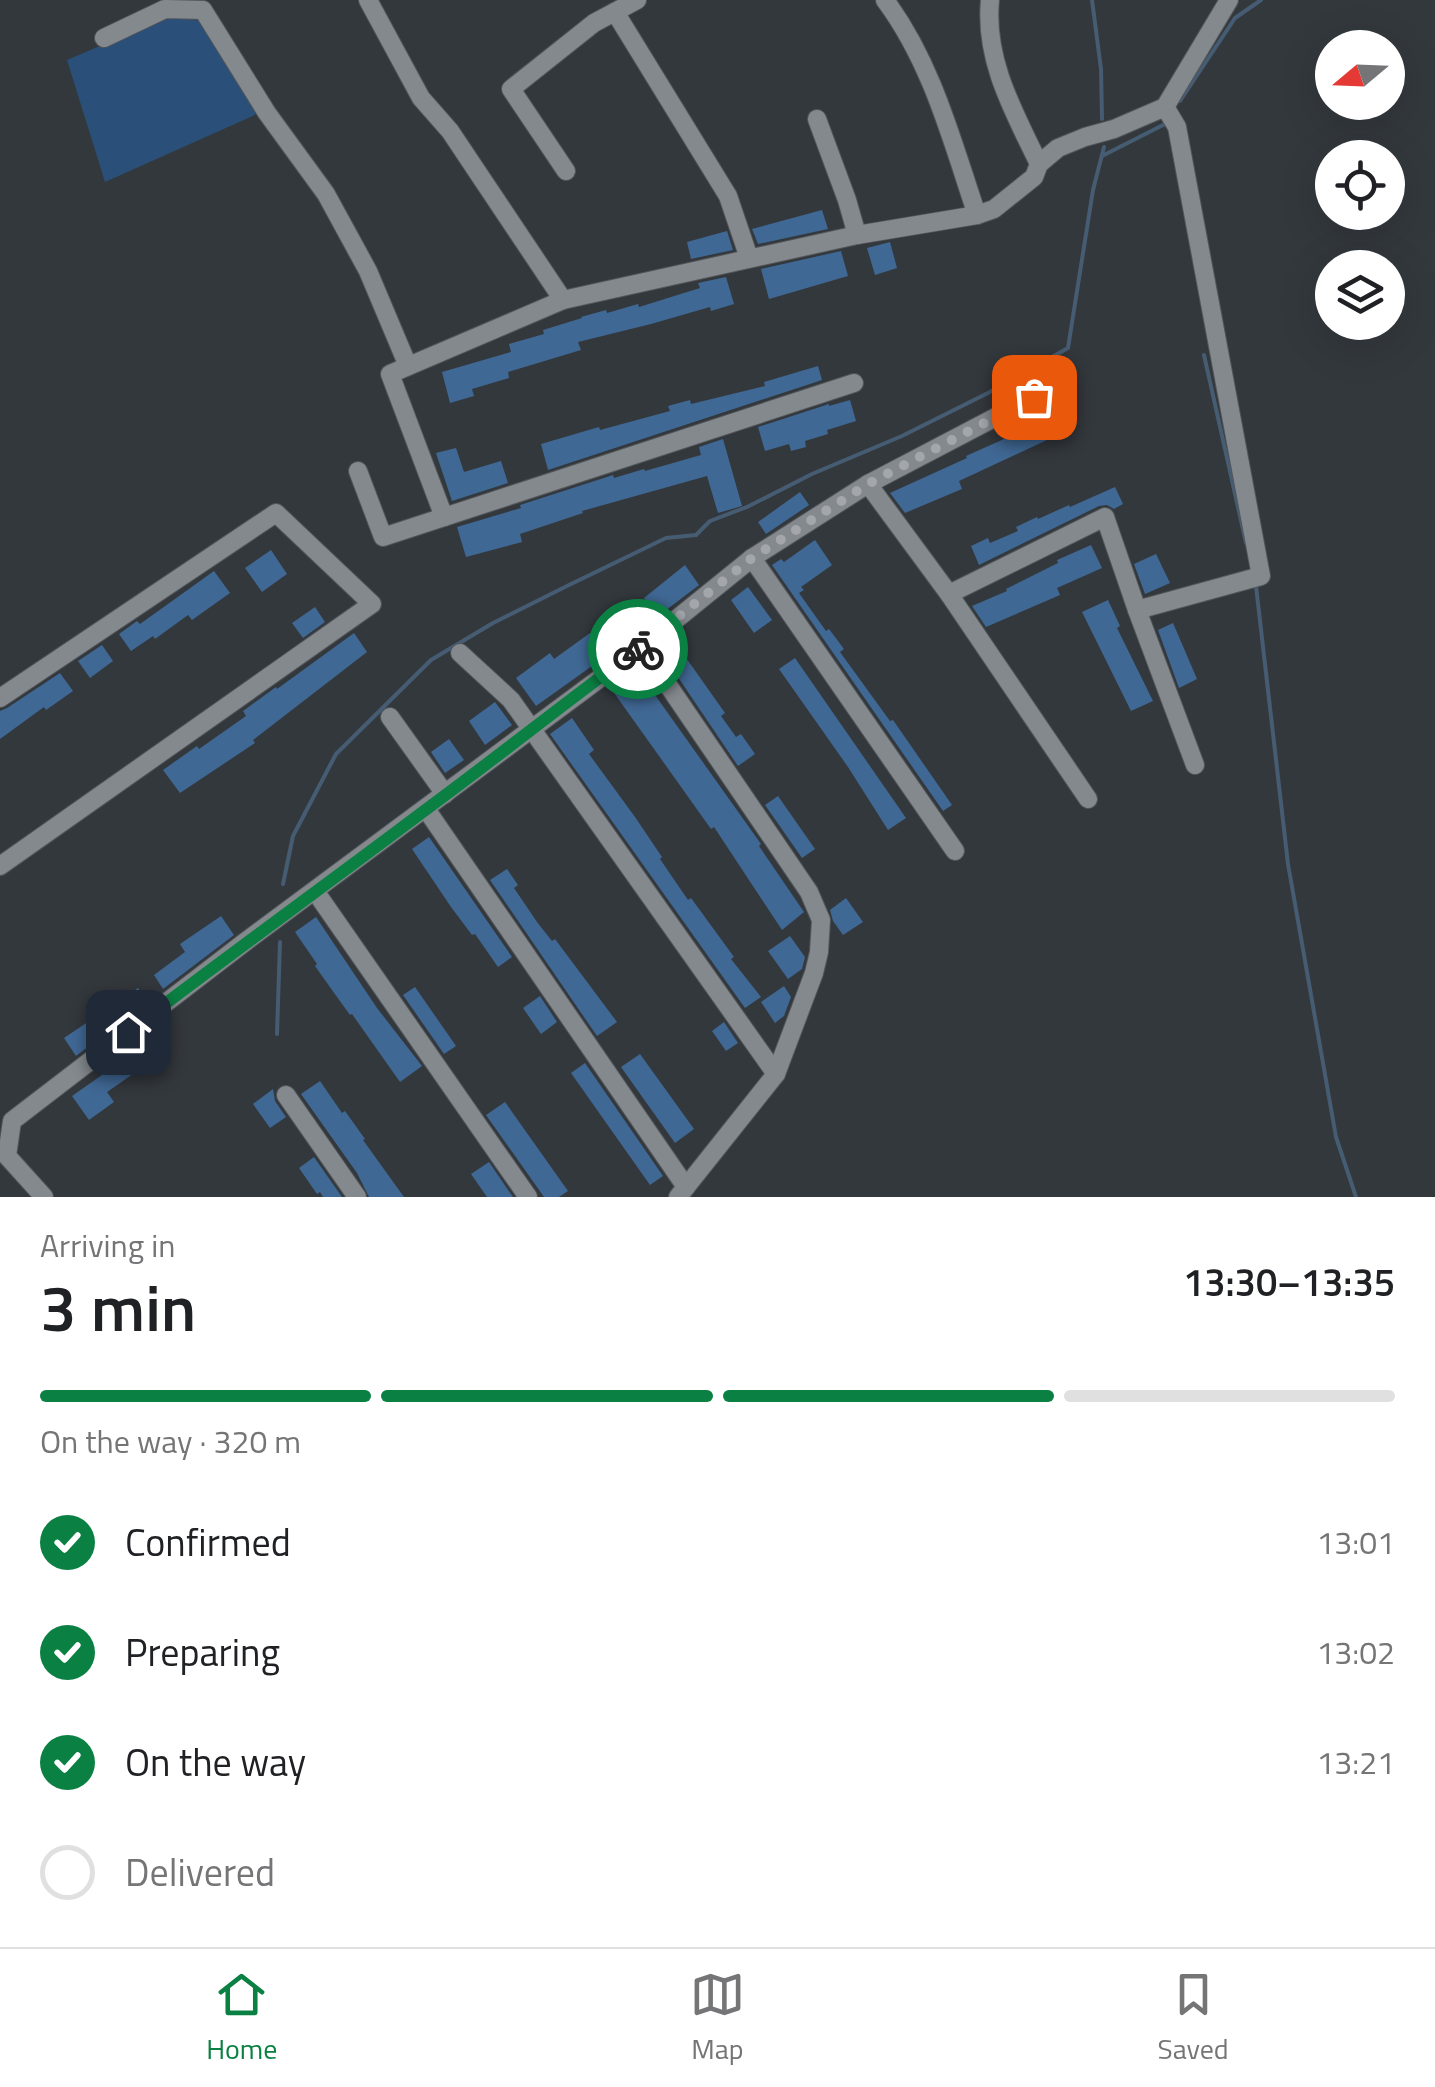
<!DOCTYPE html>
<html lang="en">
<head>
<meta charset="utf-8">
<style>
  :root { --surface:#fff; --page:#f2f2f2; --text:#202124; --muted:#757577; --line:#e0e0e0; --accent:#0b8043 }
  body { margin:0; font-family:"Titillium Web",sans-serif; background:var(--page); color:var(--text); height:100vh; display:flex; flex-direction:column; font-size:38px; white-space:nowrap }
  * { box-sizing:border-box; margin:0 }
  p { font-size:32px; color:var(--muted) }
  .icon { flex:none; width:55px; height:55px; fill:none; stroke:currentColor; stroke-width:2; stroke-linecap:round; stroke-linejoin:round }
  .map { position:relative; height:1197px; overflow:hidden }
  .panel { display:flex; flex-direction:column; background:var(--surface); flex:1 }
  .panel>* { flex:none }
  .needle { width:65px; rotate:251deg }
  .controls { position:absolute; left:1315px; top:30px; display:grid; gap:20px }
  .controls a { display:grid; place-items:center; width:90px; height:90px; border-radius:50%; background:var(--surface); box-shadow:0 10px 40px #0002; font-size:50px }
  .pin { position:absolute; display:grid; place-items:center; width:85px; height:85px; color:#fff; margin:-42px; border-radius:20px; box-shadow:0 5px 15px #0006 }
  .courier { position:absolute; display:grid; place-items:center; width:100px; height:100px; margin:-50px; border:8px solid #0b8043; border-radius:50%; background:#fff; color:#222; box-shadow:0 2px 12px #0007 }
  .head em { font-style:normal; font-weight:600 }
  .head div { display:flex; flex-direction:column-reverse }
  .head { display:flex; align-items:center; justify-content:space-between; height:170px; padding:0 40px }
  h1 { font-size:65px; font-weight:600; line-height:75px }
  .bar { display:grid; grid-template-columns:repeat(4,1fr); gap:15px 10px; align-content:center; height:120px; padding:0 40px }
  .bar i { height:12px; border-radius:8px; background:var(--line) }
  .bar .on { background:var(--accent) }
  .bar p { grid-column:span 4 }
  ol { padding:0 40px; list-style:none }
  li { display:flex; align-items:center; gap:30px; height:110px }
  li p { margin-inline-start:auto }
  li .icon { padding:10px; border-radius:50%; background:var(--accent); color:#fff; stroke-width:4 }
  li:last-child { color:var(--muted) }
  li i { width:55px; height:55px; border:5px solid var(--line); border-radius:50% }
  .dock { display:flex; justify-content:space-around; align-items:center; height:140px; border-top:2px solid var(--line); background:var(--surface); font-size:28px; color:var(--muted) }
  .dock a { display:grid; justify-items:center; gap:5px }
  .dock .on { color:var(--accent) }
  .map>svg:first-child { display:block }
  .green { fill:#2a4f78 }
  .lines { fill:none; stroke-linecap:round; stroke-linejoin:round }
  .stream { stroke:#465c72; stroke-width:4 }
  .building { fill:#406894 }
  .minor-casing { stroke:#52565a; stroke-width:20 }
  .minor { stroke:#84898e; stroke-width:18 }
  .done { stroke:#a3a7ab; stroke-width:10; stroke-dasharray:0 18 }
  .route { stroke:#0b8043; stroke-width:12 }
</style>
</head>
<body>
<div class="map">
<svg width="1435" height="1197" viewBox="0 0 1435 1197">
  <rect width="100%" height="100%" fill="#33383d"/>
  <polygon class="green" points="168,17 203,21 257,109 255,115 105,182 67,60"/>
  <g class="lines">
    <g class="stream">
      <polyline points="1092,0 1101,69 1102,119"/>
      <polyline points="1180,101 1235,18 1261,0"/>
      <polyline points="1102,156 1167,123"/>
      <polyline points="1204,355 1246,543"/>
      <polyline points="1256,586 1288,864 1336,1137 1356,1197"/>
      <polyline points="283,884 293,836 336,754 431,660 493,623 567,586 666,538 696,535 710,521 747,507 812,474 902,436 988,393 1068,348 1093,190 1104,147"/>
      <polyline points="277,1034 280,942"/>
    </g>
  </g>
  <g class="building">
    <polygon points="822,210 828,229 758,244 752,229"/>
    <polygon points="727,231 733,250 691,259 687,242"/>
    <polygon points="890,242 897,268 875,275 867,248"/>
    <polygon points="841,251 848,276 769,299 761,269"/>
    <polygon points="726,277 734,304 711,311 710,307 651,324 578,342 581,350 508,372 509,378 472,389 474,396 450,403 442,372 511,352 509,344 544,334 543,330 582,318 581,317 606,310 607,313 638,304 639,307 700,288 698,283"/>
    <polygon points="818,366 822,380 548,470 541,444 599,427 600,430 670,411 668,406 690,400 691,404 765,386 764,382"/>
    <polygon points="850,400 856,421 827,430 828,434 805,441 806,447 791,451 789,444 765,451 758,427 829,404 829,406"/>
    <polygon points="1040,423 1047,440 959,481 962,489 905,513 890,493 967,458 966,456"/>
    <polygon points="723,439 742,506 718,513 707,476 582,511 583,513 520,534 522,542 466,557 457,527 521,508 520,505 613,475 614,478 644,469 645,471 701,455 699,447"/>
    <polygon points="456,448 464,472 501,461 508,483 452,501 436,453"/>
    <polygon points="1115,487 1123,504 1114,509 1107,505 1099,506 979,565 971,546 988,538 990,543 1018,531 1016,527 1037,517 1038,519 1069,505 1070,507"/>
    <polygon points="800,492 809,505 766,534 758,522"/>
    <polygon points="815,540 832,565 801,587 804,590 799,593 826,631 829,629 844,649 840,652 890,721 893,720 952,805 943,811 772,565 781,559 784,562"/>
    <polygon points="1091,545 1102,568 1057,588 1060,595 986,627 972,606 1007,591 1006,589 1058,563 1057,560"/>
    <polygon points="271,550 287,574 262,592 245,568"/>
    <polygon points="1156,554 1170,583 1145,594 1134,564"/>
    <polygon points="685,565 699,585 657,617 644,598"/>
    <polygon points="214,571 230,593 192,620 188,615 155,639 153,636 131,651 119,634 137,621 140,624"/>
    <polygon points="748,587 772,620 754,633 731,600"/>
    <polygon points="1108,600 1120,626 1117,628 1153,701 1131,711 1082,612"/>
    <polygon points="315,607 325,622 303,638 292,623"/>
    <polygon points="621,616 633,634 605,654 606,656 536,706 516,678 550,653 554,659 590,633 592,637"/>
    <polygon points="1173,623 1197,679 1179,688 1158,630"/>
    <polygon points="354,633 367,652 253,740 255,743 180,793 163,770 197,746 199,749 246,716 243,711 276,687 277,689"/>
    <polygon points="102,645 113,661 90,678 78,661"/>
    <polygon points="677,645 725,713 721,716 736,737 741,734 755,754 738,766 663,655"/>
    <polygon points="795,658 906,818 888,830 848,767 779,669"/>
    <polygon points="638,671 761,844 759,846 804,912 782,930 714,827 711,829 612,690"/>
    <polygon points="60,673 73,691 46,710 44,707 0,739 0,711 7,708"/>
    <polygon points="495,702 512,725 485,745 469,721"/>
    <polygon points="572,718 594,750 589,754 635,817 662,857 660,859 688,900 691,898 734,957 731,959 761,997 745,1008 550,734"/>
    <polygon points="449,739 464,760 445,773 431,752"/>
    <polygon points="778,796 815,849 802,858 765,805"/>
    <polygon points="429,837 512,957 498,967 475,934 472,935 451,907 412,849"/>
    <polygon points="507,869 518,885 514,888 537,922 552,941 555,939 617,1022 597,1036 490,880"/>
    <polygon points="846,898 863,922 843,935 833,921 830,910"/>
    <polygon points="221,916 234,935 163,989 154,975 185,952 180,944"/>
    <polygon points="316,917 377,1008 422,1066 400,1082 352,1014 350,1015 332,990 315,966 317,964 295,932"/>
    <polygon points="790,936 805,957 802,969 788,979 768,951"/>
    <polygon points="784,986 791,997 784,1016 775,1023 761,1002"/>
    <polygon points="415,987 456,1046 444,1054 403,995"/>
    <polygon points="138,988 148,1001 76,1056 64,1038"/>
    <polygon points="540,996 557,1022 541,1034 523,1008"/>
    <polygon points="724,1022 738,1043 726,1051 712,1031"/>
    <polygon points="129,1048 143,1067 107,1092 114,1102 89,1120 72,1096 102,1075 99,1070"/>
    <polygon points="640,1054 694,1129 675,1143 621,1067"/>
    <polygon points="585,1063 663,1176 650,1185 571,1073"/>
    <polygon points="320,1081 342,1113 345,1111 365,1139 363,1140 404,1197 369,1197 357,1173 301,1094"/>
    <polygon points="273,1089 275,1101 286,1117 270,1128 253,1104"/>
    <polygon points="505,1102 568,1191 559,1197 544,1197 486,1115"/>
    <polygon points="314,1157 342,1197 323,1197 320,1192 317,1194 299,1168"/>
    <polygon points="489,1162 513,1197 487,1197 471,1174"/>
  </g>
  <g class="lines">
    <g class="minor-casing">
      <g id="minor">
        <polyline points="368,0 421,98 450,131 563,300"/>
        <path d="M885,0C932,63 952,141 977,215"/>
        <path d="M990,0C984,60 1014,112 1039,164"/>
        <polyline points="615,12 728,196 749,258"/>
        <polyline points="104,38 165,9 203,10 267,113 326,194 368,271 408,366"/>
        <polyline points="817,119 847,200 857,235"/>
        <polyline points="566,171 511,89 594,23 637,0"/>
        <polyline points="358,471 383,537 854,383"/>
        <polyline points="868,484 949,594 1088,799"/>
        <polyline points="444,517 390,374 563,300 857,235 977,215 994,209 1034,177 1039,164 1058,148 1085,137 1114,129 1165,107 1229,0"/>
        <polyline points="752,558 955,851"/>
        <polyline points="949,594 1105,517 1137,610 1195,765"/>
        <polyline points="1137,610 1261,576 1177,127 1165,107"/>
        <polyline points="642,647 809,892 821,920 819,952 814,973 776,1074 678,1197"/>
        <polyline points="460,653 511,700 776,1074"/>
        <polyline points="0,698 276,513 372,604 0,866"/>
        <polyline points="390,717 445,794"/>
        <polyline points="426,809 686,1187"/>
        <polyline points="315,891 528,1197"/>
        <polyline points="286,1095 357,1197"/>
        <polyline points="44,1197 7,1156 12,1121 245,942 642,647 752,558 868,484 1034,397"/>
      </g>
    </g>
    <use href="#minor" class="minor"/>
  </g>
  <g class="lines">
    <polyline class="done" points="638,649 752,558 868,484 1034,397"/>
    <path class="route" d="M128,1032C226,957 326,885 424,811C496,758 566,702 638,649"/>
  </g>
</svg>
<div class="controls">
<a><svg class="needle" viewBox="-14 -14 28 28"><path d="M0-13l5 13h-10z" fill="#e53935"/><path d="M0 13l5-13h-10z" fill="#757577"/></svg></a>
<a><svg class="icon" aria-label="locate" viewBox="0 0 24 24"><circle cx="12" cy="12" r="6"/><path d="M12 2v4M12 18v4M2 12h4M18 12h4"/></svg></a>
<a><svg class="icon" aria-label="layers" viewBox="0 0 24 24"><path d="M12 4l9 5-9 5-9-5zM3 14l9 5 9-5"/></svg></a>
</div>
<div class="pin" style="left:1034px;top:397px;background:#ea580c"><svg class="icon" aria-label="bag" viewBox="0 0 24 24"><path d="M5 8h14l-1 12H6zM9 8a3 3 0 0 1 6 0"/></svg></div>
<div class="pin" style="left:128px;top:1032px;background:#1f2937"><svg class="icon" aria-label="home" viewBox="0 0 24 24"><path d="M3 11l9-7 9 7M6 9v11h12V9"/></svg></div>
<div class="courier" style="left:638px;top:649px"><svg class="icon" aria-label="bike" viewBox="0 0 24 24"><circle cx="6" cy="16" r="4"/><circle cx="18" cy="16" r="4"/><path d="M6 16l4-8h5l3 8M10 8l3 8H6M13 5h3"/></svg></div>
</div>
<section class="panel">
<div class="head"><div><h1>3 min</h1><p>Arriving in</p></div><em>13:30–13:35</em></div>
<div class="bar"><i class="on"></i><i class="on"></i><i class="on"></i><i></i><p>On the way · 320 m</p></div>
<ol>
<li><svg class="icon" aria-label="check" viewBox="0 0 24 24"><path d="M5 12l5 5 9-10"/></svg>Confirmed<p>13:01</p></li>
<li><svg class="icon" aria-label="check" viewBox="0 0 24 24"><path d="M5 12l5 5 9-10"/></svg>Preparing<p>13:02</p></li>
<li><svg class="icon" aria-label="check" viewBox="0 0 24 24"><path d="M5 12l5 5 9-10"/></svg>On the way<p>13:21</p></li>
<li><i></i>Delivered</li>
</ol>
</section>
<nav class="dock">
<a class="on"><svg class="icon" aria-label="home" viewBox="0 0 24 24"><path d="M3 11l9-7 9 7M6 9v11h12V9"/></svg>Home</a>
<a><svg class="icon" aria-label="map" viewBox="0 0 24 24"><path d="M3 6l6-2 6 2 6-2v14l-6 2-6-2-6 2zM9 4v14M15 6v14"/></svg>Map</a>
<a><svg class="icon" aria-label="saved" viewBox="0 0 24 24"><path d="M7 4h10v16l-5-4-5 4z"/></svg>Saved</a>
</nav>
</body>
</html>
